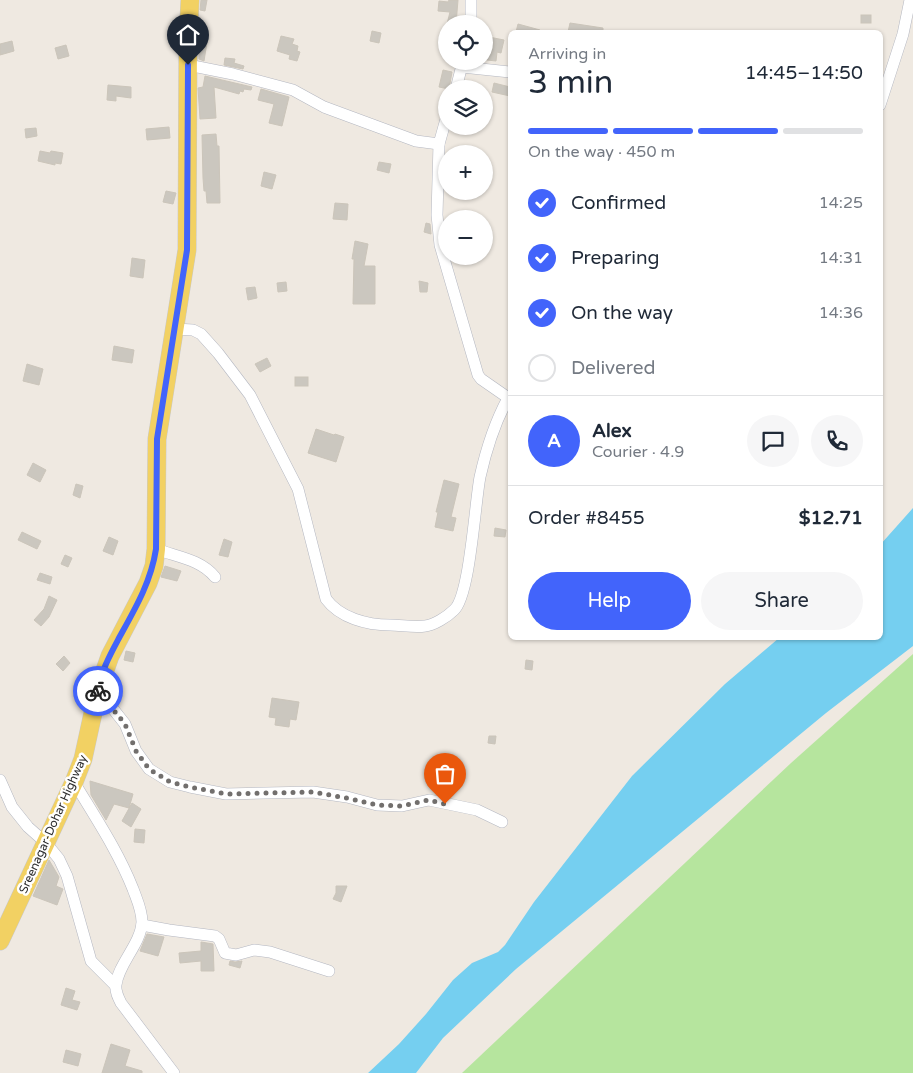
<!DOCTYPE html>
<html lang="en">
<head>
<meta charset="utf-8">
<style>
  :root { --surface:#fff; --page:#f6f6f7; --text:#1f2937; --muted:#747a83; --line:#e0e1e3; --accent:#4264fb }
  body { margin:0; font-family:"Varela Round",sans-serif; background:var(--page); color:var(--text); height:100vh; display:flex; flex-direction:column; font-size:19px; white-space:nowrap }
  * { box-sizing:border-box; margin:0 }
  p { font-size:16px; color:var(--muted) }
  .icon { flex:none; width:28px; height:28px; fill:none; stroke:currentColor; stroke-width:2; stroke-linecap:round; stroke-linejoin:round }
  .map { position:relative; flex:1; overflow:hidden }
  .side { position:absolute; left:508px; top:30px; width:375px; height:610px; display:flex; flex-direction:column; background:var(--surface); border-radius:8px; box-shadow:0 1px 4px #0004 }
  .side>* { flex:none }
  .fabs { position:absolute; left:438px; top:15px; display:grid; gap:10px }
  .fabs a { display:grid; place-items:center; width:55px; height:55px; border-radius:50%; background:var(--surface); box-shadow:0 1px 4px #0004; font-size:25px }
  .pin { position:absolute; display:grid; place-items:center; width:42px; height:42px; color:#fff; margin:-51px -21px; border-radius:50% 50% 50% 0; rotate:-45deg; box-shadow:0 0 5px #0007 }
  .pin .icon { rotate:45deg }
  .courier { position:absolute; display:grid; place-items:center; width:50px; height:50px; margin:-25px; border:4px solid #4264fb; border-radius:50%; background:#fff; color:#222; box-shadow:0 1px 6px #0007 }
  .summary em { font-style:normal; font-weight:600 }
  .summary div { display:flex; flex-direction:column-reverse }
  .summary { display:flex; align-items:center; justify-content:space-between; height:85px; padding:0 20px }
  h1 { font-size:32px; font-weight:600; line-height:38px }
  .bar { display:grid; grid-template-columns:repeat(4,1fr); gap:8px 5px; align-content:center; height:60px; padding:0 20px }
  .bar i { height:6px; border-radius:4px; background:var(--line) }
  .bar .active { background:var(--accent) }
  .bar p { grid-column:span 4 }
  .line { display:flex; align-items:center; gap:12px; padding:0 20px; border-top:1px solid var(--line) }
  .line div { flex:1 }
  .round { display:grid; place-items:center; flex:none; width:52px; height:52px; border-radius:26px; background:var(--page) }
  ol { padding:0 20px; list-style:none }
  li { display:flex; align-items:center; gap:15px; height:55px }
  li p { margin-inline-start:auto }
  li .icon { padding:5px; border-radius:50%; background:var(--accent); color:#fff; stroke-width:4 }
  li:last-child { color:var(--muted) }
  li i { width:28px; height:28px; border:2px solid var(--line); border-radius:50% }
  .action { display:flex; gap:10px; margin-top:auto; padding:10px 20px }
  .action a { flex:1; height:58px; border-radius:30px; background:var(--accent); color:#fff; font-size:20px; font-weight:600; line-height:58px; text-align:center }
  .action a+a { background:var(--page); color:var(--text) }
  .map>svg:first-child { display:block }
  .green { fill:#b6e59e }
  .water { fill:#75cff0 }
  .building { fill:#cbc7bf; stroke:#cbc5ba }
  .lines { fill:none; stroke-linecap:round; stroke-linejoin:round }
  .street-casing { stroke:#b4b7c1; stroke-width:12 }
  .primary-casing { stroke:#c9c9c9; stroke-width:19 }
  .street { stroke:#fff; stroke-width:11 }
  .primary { stroke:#f2d163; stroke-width:18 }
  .done { stroke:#726f6d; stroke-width:5; stroke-dasharray:0 9 }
  .route { stroke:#4264fb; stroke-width:6 }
  .labels { text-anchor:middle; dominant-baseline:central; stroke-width:5; stroke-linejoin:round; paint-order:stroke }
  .street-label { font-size:12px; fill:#2e2e2e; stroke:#fff }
</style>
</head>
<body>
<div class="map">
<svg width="913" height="1073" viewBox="0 0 913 1073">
  <rect width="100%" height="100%" fill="#efe9e1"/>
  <polygon class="green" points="913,654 913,1073 462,1073 791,763"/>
  <polygon class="water" points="913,508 913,646 826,713 516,969 443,1038 416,1073 368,1073 399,1044 426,1014 453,980 472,963 498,952 505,945 534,902 632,776 725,684 779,638 880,638 880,545"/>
  <g class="building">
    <polygon points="201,0 207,0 205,11 200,10"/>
    <polygon points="449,0 458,0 456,24 447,24 450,12 438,11 439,1 448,2"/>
    <rect x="861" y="15" width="10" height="8"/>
    <polygon points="570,23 603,28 603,32 568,32"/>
    <polygon points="518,24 540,30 540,32 516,32"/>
    <polygon points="372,31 381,33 379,43 370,41"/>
    <polygon points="199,34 208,36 204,61 199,59"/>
    <polygon points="281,36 294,39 292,44 298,46 297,51 300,52 297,61 289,59 290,55 277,51"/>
    <polygon points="484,36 504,40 501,53 497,52 496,61 487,60 488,52 484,50"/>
    <polygon points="12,41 14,51 0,55 0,44"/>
    <polygon points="66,45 69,56 58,59 55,48"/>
    <polygon points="225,58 235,59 234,63 244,66 243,69 224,65"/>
    <polygon points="443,70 452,72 449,89 439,87"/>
    <polygon points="205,76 252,87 251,90 244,89 243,92 240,91 239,94 214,87 216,118 200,119 198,88 203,87"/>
    <polygon points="494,83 510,87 510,96 492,92"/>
    <polygon points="108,85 131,87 131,98 116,96 116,101 107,100"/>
    <polygon points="261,89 289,97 282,126 269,123 274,104 258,100"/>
    <polygon points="169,127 170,138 147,140 146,129"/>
    <polygon points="36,128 37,136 26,138 25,129"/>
    <polygon points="216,134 217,146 219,146 220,203 207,203 206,191 204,191 203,178 202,135"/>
    <polygon points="40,151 50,153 51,151 63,153 61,164 55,163 55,165 38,161"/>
    <polygon points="379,162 391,164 389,173 377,170"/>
    <polygon points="264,172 276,175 272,189 261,186"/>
    <polygon points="166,191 176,193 173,204 163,202"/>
    <polygon points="335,203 348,204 347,220 333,219"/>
    <polygon points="426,223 430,224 431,234 424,232"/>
    <polygon points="355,241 368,244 364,266 375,266 375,304 353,304 354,259 352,259"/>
    <polygon points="132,258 145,260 143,278 130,276"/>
    <polygon points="419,281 428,283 427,292 420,292"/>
    <polygon points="286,282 287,291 278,292 277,283"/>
    <polygon points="255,287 257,298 248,300 246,288"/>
    <polygon points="114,346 134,350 132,363 112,360"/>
    <polygon points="267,358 271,366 260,372 255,364"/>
    <polygon points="27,364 43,369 39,385 23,381"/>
    <rect x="295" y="377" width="13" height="9"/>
    <polygon points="316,429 334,435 335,434 344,437 336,462 308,453"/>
    <polygon points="33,463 46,470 40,482 27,475"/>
    <polygon points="444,480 459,484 451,517 456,518 453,531 435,527 438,512 436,512"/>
    <polygon points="76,484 83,486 80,498 73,495"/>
    <polygon points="495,528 506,530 505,537 494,536"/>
    <polygon points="22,532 41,541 37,549 18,540"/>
    <polygon points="109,537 118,541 113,555 103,551"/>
    <polygon points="224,539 232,542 228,557 219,555"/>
    <polygon points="65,555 72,558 68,567 61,564"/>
    <polygon points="165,566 181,571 177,581 161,577"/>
    <polygon points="40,573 52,577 50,584 37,580"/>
    <polygon points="49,596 57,600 49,617 41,626 34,620 44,609"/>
    <polygon points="126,651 135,653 133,662 124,660"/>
    <polygon points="64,656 70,663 63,671 56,664"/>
    <polygon points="526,660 533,661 532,670 525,669"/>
    <polygon points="272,698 299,702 296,720 290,719 289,727 275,725 276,718 269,717"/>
    <polygon points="489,736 496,736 495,744 488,743"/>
    <polygon points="90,781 133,794 129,808 114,804 106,820 91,795"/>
    <polygon points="132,803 141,809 131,827 122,821"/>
    <polygon points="135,829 145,830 144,843 134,842"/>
    <polygon points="49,860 59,877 56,886 63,889 57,905 33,896"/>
    <polygon points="336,886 347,886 341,902 333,899 336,893"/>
    <polygon points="147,934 164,937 158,956 140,951"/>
    <polygon points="201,942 213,944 214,971 201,971 201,961 180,963 179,953 201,951"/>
    <polygon points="230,961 235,962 242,961 240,968 229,965"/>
    <polygon points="66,988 75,991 72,1000 80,1002 77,1010 61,1005"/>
    <polygon points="111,1044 130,1050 125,1066 142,1071 142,1073 102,1073"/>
    <polygon points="66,1050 81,1054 78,1066 63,1062"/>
  </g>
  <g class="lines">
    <g class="street-casing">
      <g id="street">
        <polyline points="471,0 471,24"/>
        <polyline points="188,65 233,74 293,90 324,107 416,141 439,144 446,119"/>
        <polyline points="462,67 510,72"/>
        <polyline points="456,89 463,61"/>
        <polyline points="880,105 903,34 910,0"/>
        <polyline points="439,144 437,215 440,245 478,375 481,379 507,397 510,398"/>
        <path d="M175,329L193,330L201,334L218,353L250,395L298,489L326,599C340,618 367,625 390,625C401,625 415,628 425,626C434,625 447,617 454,610C470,596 475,502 480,477C486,450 495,422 508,398"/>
        <path d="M156,549C177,557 200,559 215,577"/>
        <polyline points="98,690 125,724 136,751 149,769 170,782 190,787 226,794 313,792 347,797 377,805 402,806 429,800 477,810 502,822"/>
        <polyline points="0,780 12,807 28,827 46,843 59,859 67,876 91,961 115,985"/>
        <path d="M74,782C95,817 118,851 133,889C137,900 142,910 142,922C141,944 118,964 116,985C115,991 118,997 121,1003L174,1073"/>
        <polyline points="142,925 169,930 215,936 219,939 225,953 236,955 254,950 270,952 329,971"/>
      </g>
    </g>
    <g class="primary-casing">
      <polyline id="primary" points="0,941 74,782 83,759 98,690 110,656 148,583 154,566 156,549 157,439 187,250 188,40 190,0"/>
    </g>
    <use href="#street" class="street"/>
    <use href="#primary" class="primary"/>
  </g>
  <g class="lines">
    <polyline class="done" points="98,691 125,724 136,751 149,769 170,782 190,787 226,794 313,792 346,798 377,805 402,806 428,800 445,804"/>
    <path class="route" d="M98,691C100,673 111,653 119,638C135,609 151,582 156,549L157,439L187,250L188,65"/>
  </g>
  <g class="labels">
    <g class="street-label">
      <text transform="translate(53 824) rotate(-66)">Sreenagar-Dohar Highway</text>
    </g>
  </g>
</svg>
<div class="fabs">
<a><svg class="icon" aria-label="locate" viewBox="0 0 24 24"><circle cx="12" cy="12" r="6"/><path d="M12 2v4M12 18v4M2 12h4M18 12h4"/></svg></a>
<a><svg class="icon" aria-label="layers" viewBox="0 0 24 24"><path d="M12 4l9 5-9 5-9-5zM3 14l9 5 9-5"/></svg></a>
<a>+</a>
<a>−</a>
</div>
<div class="pin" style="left:445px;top:804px;background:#ea580c"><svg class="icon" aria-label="bag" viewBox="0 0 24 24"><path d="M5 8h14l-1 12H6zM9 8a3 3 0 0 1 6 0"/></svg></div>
<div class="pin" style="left:188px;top:65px;background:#1f2937"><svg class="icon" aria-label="home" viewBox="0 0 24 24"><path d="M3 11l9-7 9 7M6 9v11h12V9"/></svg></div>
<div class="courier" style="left:98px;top:691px"><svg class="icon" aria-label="bike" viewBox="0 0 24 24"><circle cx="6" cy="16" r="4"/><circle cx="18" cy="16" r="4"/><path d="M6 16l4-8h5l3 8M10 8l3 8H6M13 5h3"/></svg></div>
<section class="side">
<div class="summary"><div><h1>3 min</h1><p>Arriving in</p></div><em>14:45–14:50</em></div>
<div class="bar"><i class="active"></i><i class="active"></i><i class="active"></i><i></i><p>On the way · 450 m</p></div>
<ol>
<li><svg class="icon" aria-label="check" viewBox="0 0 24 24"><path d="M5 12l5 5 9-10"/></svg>Confirmed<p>14:25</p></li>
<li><svg class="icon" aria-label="check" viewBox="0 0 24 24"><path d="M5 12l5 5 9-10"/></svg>Preparing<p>14:31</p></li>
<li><svg class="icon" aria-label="check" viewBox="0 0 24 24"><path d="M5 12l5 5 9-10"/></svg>On the way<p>14:36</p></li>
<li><i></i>Delivered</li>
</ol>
<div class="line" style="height:90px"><b class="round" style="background:var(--accent);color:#fff">A</b><div><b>Alex</b><p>Courier · 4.9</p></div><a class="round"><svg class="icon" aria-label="chat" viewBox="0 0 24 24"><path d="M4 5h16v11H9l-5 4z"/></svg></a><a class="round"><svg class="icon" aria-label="phone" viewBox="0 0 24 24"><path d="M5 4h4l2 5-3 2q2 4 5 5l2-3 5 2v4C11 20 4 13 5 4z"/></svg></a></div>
<div class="line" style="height:65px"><div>Order #8455</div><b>$12.71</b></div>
<div class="action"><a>Help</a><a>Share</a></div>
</section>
</div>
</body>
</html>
